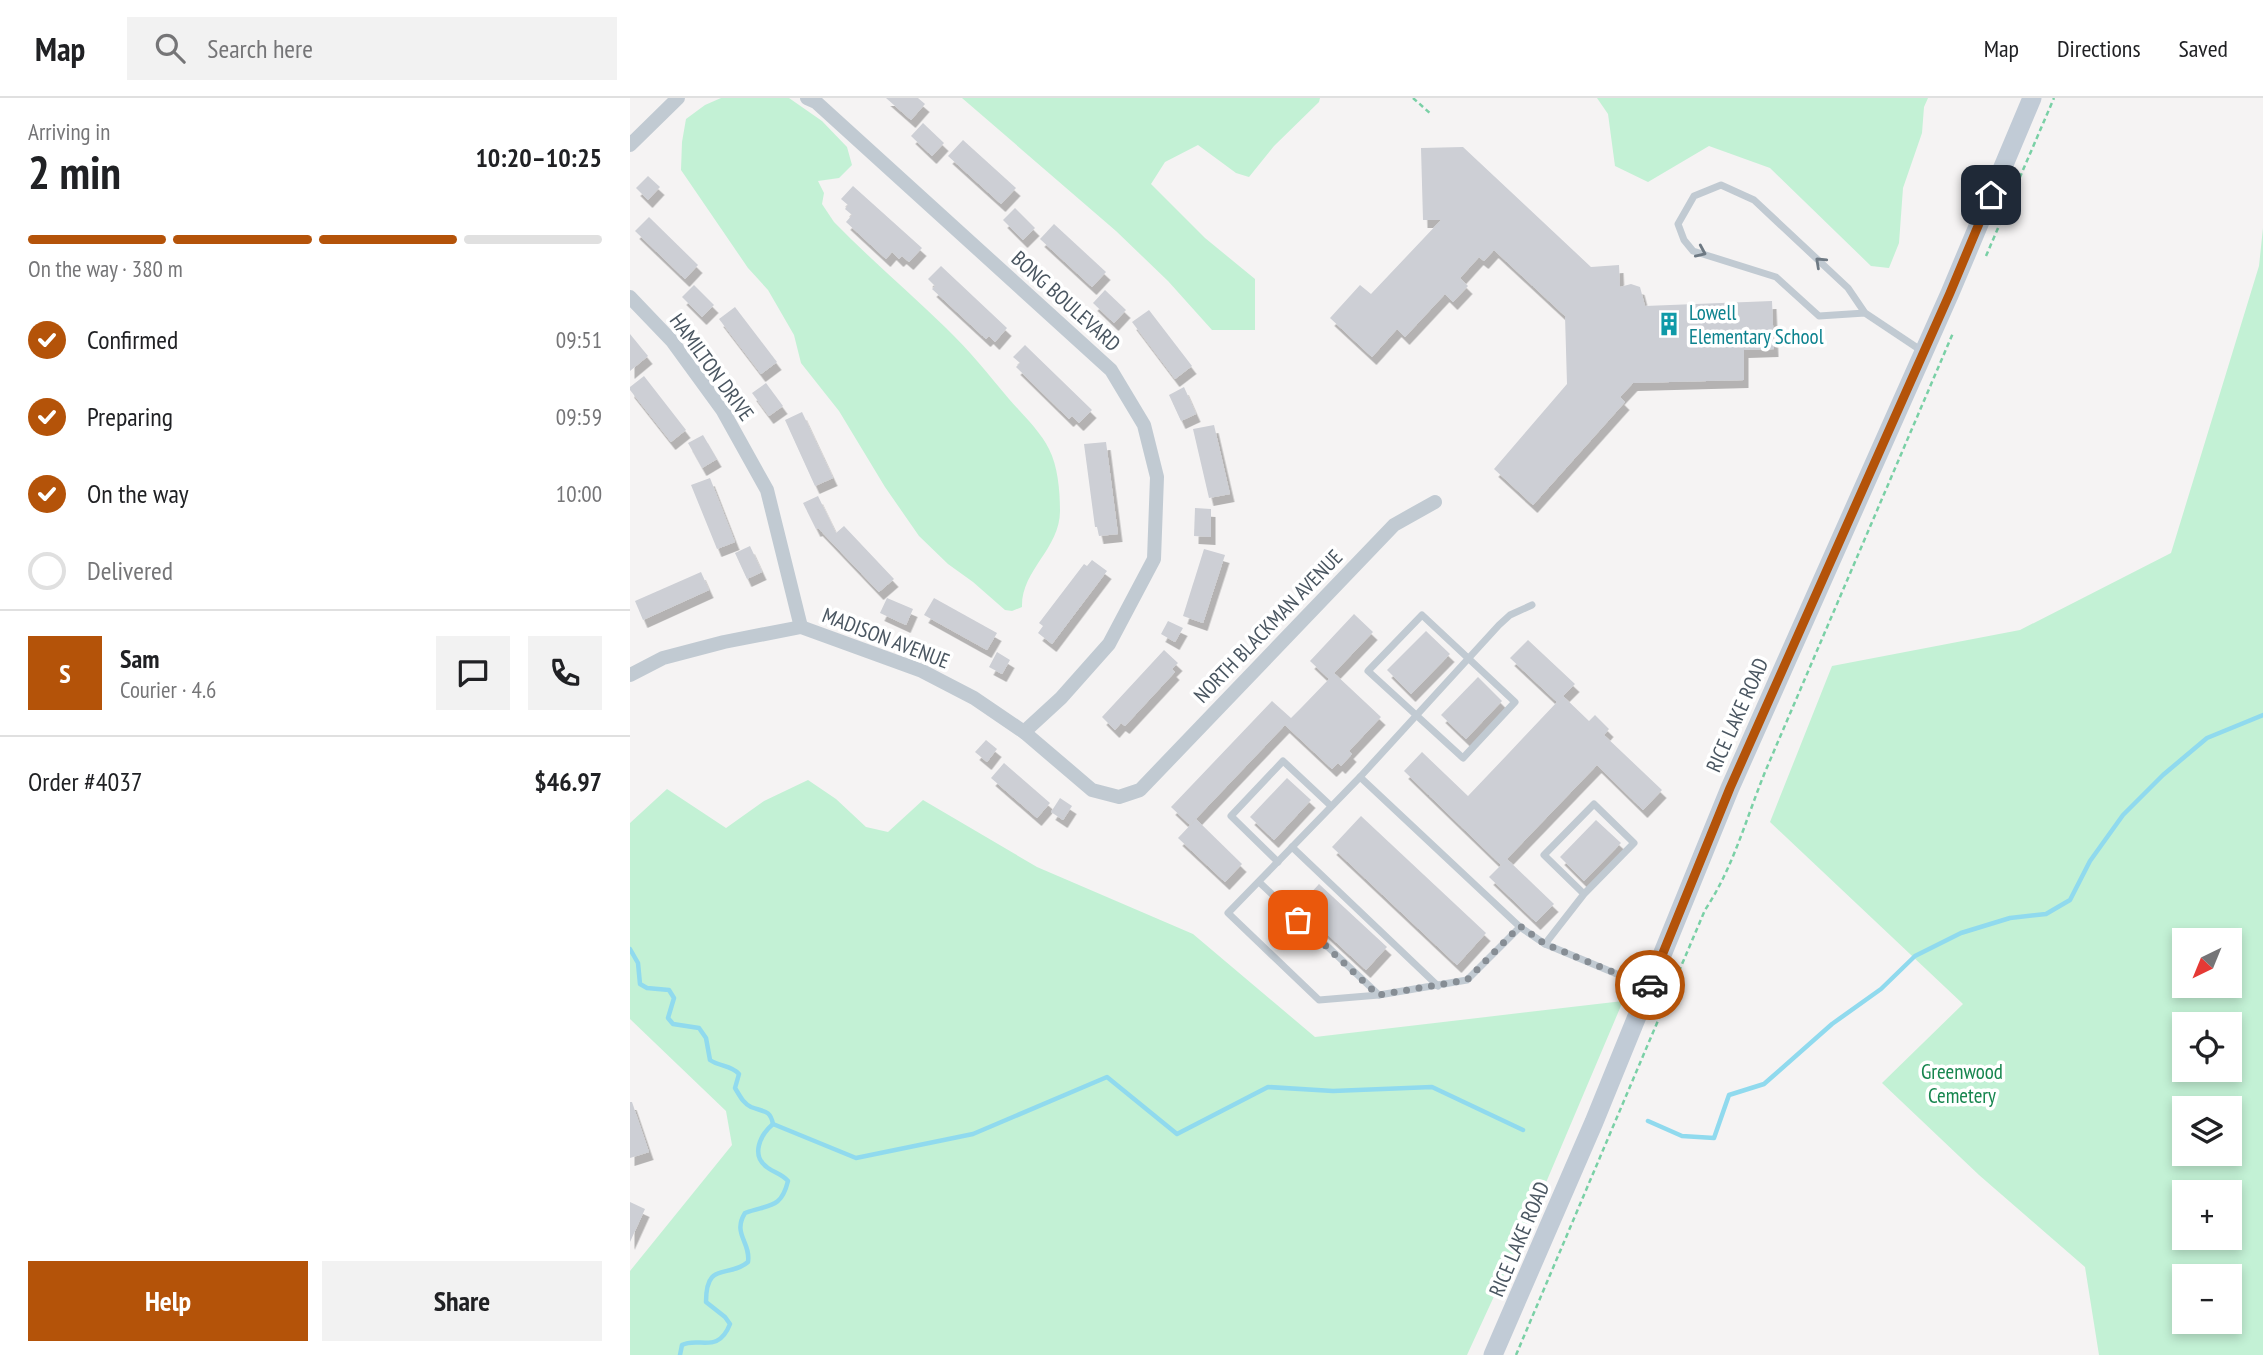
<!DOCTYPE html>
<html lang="en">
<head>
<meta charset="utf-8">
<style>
  :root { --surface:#fff; --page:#f2f2f2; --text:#202124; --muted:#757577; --line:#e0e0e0; --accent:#b45309 }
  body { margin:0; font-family:"PT Sans Narrow",sans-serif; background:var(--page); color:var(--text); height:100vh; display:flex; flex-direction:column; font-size:26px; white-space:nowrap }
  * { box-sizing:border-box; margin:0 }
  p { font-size:23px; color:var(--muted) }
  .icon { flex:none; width:38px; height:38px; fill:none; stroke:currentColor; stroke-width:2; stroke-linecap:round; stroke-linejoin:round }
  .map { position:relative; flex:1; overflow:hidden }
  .details { display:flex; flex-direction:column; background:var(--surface); width:630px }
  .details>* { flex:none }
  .needle { width:46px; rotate:223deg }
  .tools { position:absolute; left:1542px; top:830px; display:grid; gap:14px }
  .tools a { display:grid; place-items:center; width:70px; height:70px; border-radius:0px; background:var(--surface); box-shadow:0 4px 10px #0003; font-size:35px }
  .pin { position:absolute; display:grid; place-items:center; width:60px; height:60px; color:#fff; margin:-30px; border-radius:14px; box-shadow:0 4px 10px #0006 }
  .courier { position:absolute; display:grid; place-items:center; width:70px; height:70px; margin:-35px; border:5px solid #b45309; border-radius:50%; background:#fff; color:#222; box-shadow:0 2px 9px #0007 }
  .head em { font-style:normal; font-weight:800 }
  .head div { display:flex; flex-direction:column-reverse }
  .head { display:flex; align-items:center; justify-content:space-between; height:119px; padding:0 28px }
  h1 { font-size:46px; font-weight:800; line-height:52px }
  .bar { display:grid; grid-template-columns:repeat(4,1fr); gap:10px 7px; align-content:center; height:84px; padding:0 28px }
  .bar i { height:9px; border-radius:5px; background:var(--line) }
  .bar .active { background:var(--accent) }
  .bar p { grid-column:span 4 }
  .line { display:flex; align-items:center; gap:18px; padding:0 28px; border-top:2px solid var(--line) }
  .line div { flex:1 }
  .round { display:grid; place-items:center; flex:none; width:74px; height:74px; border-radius:0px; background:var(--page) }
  ol { padding:0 28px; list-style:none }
  li { display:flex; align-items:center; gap:21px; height:77px }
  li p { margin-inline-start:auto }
  li .icon { padding:7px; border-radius:50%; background:var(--accent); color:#fff; stroke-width:4 }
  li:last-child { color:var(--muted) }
  li i { width:38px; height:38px; border:4px solid var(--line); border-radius:50% }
  .action { display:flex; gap:14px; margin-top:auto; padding:14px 28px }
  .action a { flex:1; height:80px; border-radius:0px; background:var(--accent); color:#fff; font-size:28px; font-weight:800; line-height:80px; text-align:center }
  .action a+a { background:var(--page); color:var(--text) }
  header { display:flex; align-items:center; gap:42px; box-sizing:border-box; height:98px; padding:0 35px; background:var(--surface); border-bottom:2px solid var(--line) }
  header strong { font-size:33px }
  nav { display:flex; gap:38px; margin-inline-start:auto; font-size:24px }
  .search { width:490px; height:63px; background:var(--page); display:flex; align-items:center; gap:18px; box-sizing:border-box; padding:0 24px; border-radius:0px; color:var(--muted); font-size:26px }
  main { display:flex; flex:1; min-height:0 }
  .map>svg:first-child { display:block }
  .green { fill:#c3f1d5; fill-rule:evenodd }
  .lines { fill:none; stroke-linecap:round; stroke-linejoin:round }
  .stream { stroke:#90daee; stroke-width:4.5 }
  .building { fill:#cdcfd5; filter:url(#shadow) }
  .path { stroke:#7ad0a6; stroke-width:2.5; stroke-dasharray:5 3.5; stroke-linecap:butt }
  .lane { stroke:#c1cad2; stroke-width:7 }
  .street { stroke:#c1cad2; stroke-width:14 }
  .secondary { stroke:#c1cbd6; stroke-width:19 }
  .oneway { stroke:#6e7983 }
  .done { stroke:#868d94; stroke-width:7; stroke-dasharray:0 12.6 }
  .route { stroke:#b45309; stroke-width:9 }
  .labels { text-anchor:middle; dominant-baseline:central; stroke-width:7; stroke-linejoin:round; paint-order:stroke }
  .street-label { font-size:21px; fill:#4a5661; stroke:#fff }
  .culture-label { font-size:21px; fill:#0d838f; stroke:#fff; text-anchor:start }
  .park-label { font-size:21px; fill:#17864f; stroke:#fff }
</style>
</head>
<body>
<header>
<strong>Map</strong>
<div class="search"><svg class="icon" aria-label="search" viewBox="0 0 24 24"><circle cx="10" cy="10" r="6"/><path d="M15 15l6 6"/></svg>Search here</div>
<nav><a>Map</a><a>Directions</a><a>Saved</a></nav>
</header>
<main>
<section class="details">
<div class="head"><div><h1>2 min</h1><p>Arriving in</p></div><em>10:20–10:25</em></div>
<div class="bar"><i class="active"></i><i class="active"></i><i class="active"></i><i></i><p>On the way · 380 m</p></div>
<ol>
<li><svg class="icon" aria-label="check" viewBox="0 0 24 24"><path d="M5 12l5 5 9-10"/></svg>Confirmed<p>09:51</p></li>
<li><svg class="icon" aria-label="check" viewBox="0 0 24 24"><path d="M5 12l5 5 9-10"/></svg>Preparing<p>09:59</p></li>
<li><svg class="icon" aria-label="check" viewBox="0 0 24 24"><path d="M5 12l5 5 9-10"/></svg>On the way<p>10:00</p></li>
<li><i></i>Delivered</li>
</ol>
<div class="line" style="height:126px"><b class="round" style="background:var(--accent);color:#fff">S</b><div><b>Sam</b><p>Courier · 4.6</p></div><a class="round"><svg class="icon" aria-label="chat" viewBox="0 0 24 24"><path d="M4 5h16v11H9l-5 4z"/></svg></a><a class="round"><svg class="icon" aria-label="phone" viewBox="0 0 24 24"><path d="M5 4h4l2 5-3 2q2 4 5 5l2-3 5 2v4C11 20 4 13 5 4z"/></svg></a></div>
<div class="line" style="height:91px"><div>Order #4037</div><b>$46.97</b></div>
<div class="action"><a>Help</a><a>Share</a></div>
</section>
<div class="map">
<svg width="1633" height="1257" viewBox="0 0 1633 1257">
  <defs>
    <filter id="shadow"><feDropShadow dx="4.5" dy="8" stdDeviation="0" flood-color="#0004"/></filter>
  </defs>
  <rect width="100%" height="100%" fill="#f5f3f3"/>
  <g class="green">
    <path d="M91,0H159L192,23L217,49L222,67L209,80L188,83L194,95L192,106L204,124C240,161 279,194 316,230C339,252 359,277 379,301C392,316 410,333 419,351C428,368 430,394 430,413C430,451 391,472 392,509L382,513L375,512L343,484L318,466L289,438L255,389L209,313L171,265L164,237L138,192L118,170L51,72L52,44L56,21L75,7Z"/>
    <polygon points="332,0 690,0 689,4 644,48 619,79 606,75 568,47 535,64 521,86 575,140 625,181 625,232 582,232 538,183 486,133"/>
    <polygon points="967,0 1298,0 1294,9 1292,35 1273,90 1269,145 1259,170 1241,168 1140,70 1079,48 1018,84 985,68 978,16"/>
    <path d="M1633,130V1257H1469L1455,1169L1349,1077L1252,985L1333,906L1140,724L1202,568L1390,532L1541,455L1629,168ZM1554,842H1600V887H1554ZM1554,926H1600V971H1554ZM1554,1010H1600V1055H1554ZM1554,1094H1600V1139H1554ZM1554,1178H1600V1223H1554Z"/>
    <polygon points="178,682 206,701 236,729 258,734 293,702 407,769 563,836 685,939 993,903 912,1094 837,1257 0,1257 0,1173 102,1047 96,1013 0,921 0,725 37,691 96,730 134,703"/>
  </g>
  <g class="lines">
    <g class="stream">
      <path d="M0,851L8,865L10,886L17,890L39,892L44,900L38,920L43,926L69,930L76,940L80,962C90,969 101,967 109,976L105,990C110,998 113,1005 121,1009C133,1014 140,1011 143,1026"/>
      <polyline points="1018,1023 1052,1038 1084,1040 1099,997 1134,986 1202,926 1251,891 1285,858 1331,835 1380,820 1416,816 1440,802 1460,763 1493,717 1533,677 1577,640 1633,617"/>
      <polyline points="143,1026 226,1060 343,1036 477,979 547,1036 638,989 703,993 802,989 893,1032"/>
      <path d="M50,1257L52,1247C68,1238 88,1257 100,1226L95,1219L76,1204C76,1162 98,1181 118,1164C121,1144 102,1136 115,1115C140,1106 151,1111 158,1083C152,1076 145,1075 138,1070C120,1058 130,1037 143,1026"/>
    </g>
  </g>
  <g class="building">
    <polygon points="256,0 288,0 295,6 281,22"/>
    <polygon points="293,25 314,45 302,58 281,38"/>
    <polygon points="333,42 386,90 371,106 318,58"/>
    <polygon points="833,49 961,169 989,167 990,189 1001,186 1010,189 1015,208 1142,203 1144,251 1114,252 1114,282 1003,285 990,299 995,304 903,407 864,371 937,286 935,218 864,152 854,163 849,159 830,180 838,188 823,204 815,196 775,239 767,231 742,259 700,220 730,187 741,196 811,122 793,122 791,50"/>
    <polygon points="18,78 30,89 18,102 6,90"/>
    <polygon points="223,88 292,150 279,164 272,158 269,161 262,154 256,161 216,124 222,117 215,111 218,107 211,101"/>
    <polygon points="385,110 405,130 393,142 373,122"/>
    <polygon points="19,119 68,167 55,181 5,133"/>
    <polygon points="424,126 476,174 462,189 410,141"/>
    <polygon points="311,168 377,230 365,244 359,238 356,241 302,191 305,188 298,181"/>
    <polygon points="64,187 84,207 72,219 52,199"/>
    <polygon points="475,192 496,212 484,225 463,205"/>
    <polygon points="105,209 147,264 131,276 89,221"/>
    <polygon points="519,212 562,268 545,281 502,224"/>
    <polygon points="0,236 18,258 0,273"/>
    <polygon points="395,247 462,312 449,325 442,318 439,321 386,269 390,265 383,259"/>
    <polygon points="14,278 56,332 41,344 0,292 0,289"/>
    <polygon points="136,285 153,308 139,318 122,295"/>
    <polygon points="554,289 566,316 551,323 539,297"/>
    <polygon points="172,314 203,380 185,388 155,322"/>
    <polygon points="584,327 600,396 579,400 563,331"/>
    <polygon points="73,337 87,361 72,370 58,345"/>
    <polygon points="476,344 488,436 469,438 467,429 465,429 454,346"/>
    <polygon points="80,380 105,444 87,451 61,387"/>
    <polygon points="188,398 206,435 214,428 264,481 249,494 188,430 186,431 173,405"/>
    <polygon points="565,410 581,411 581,439 564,438"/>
    <polygon points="120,448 132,474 117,481 105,455"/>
    <polygon points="574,451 595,457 573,525 553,518"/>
    <polygon points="462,462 477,473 422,546 408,535 413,528 409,525 454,466 457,468"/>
    <polygon points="71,474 79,492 13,522 5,503"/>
    <polygon points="257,500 283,511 276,527 250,515"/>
    <polygon points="304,500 367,535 357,552 294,517"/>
    <polygon points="724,516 743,534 704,575 751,619 719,653 722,656 711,668 708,665 702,671 655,627 560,727 541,709 642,603 661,620 672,609 699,581 680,563"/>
    <polygon points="538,523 553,530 545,544 531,536"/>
    <polygon points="796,533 820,556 781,596 757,572"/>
    <polygon points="898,542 945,586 933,598 959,623 965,617 979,631 974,637 1032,692 1013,712 967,667 871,767 774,673 792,654 838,698 877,657 927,604 880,560"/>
    <polygon points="534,552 548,565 542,571 545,574 495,628 491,625 485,632 472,619"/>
    <polygon points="367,554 380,562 372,576 359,569"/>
    <polygon points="848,579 872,603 836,641 811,617"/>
    <polygon points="356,642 367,651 357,664 345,654"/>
    <polygon points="374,665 420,705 407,720 361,680"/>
    <polygon points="657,680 681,702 644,742 620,719"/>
    <polygon points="430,700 442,708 433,722 421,714"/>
    <polygon points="731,718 856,835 827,867 702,749"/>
    <polygon points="566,721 612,766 595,784 548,740"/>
    <polygon points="966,722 991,745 954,783 930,759"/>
    <polygon points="877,761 924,806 906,824 859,779"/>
    <polygon points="689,786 757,849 736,872 668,809"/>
    <polygon points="0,1004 2,1004 19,1054 0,1060"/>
    <polygon points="0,1104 15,1111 0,1144"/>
  </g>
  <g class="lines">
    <g class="path">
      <polyline points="783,0 802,17"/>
      <polyline points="1356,158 1424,0"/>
      <path d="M886,1257L1075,812C1103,770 1116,721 1135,674L1323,235"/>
    </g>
    <g class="lane">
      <polyline points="1235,215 1189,218 1146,179 1063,153 1054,142 1048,126 1064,98 1091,87 1124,102 1218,190 1235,215 1292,253"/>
      <polygon points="792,517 885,604 833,660 738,573"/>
      <polyline points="730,679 869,527 880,517 902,507"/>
      <polyline points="662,749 808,888"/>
      <polyline points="648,764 601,718 653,663 701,708"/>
      <polyline points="629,784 749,897"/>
      <polyline points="890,829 837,882 749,897 689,902 598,815 730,679 890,829 915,846 1018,889"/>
      <polyline points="915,846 954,796 914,757 964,706 1004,745 954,796"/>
    </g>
    <g class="street">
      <polyline points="177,0 186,4 481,272 514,327 527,379 524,461 479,546 431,600 394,634"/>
      <polyline points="0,47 48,0"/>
      <polyline points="0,199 42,243 93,313 137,392 171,529"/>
      <polyline points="0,577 33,560 94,544 171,529 292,573 344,600 394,634 462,692 489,699 510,692 764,427 805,404"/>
    </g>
    <polyline class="secondary" points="863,1257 964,1024 1100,690 1320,195 1402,0"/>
  </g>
  <defs><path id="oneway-chevron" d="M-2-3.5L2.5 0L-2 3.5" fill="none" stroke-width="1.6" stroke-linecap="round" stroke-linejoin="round" transform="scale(1.75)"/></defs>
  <g class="oneway">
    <use href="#oneway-chevron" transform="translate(1071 154) rotate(24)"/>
    <use href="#oneway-chevron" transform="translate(1190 164) rotate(-137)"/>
  </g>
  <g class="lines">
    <polyline class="done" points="668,822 748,897 837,882 890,828 915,846 1019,889 1020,887"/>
    <polyline class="route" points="1020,887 1100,690 1320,195 1361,97"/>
  </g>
  <defs>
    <g id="building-bare" transform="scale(1.89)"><path d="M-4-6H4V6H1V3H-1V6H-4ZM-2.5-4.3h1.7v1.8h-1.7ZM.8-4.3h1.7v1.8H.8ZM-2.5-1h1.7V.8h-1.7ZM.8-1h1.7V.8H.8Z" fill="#0f9aa8" stroke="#fff" stroke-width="2.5" paint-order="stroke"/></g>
  </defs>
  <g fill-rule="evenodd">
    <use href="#building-bare" x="1039" y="226"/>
  </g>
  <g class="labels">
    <g class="street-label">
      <text transform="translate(436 203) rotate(42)">BONG BOULEVARD</text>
      <text transform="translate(82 269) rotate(54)">HAMILTON DRIVE</text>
      <text transform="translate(638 528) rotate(-46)">NORTH BLACKMAN AVENUE</text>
      <text transform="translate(256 540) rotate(21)">MADISON AVENUE</text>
      <text transform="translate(1107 617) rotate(-66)">RICE LAKE ROAD</text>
      <text transform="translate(889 1141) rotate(-67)">RICE LAKE ROAD</text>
    </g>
    <g class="culture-label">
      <text x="1059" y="214">Lowell<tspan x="1059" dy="24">Elementary School</tspan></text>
    </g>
    <g class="park-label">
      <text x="1332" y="973">Greenwood<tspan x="1332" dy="24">Cemetery</tspan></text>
    </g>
  </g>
</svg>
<div class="tools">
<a><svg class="needle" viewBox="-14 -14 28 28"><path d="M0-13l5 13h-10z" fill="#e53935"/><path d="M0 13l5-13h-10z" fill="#757577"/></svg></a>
<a><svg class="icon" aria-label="locate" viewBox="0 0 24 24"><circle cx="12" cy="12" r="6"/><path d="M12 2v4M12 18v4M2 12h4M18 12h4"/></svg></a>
<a><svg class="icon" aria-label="layers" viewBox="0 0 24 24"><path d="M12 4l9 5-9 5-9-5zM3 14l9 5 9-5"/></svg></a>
<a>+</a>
<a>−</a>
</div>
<div class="pin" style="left:668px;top:822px;background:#ea580c"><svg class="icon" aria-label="bag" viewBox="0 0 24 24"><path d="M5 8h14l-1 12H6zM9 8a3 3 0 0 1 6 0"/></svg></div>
<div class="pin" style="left:1361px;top:97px;background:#1f2937"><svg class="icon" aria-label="home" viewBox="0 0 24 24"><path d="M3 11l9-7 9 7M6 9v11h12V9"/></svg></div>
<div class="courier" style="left:1020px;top:887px"><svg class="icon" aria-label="car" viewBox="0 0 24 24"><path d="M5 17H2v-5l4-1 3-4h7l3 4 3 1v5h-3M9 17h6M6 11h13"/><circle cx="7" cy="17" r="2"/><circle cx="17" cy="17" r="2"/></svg></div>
</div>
</main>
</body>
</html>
